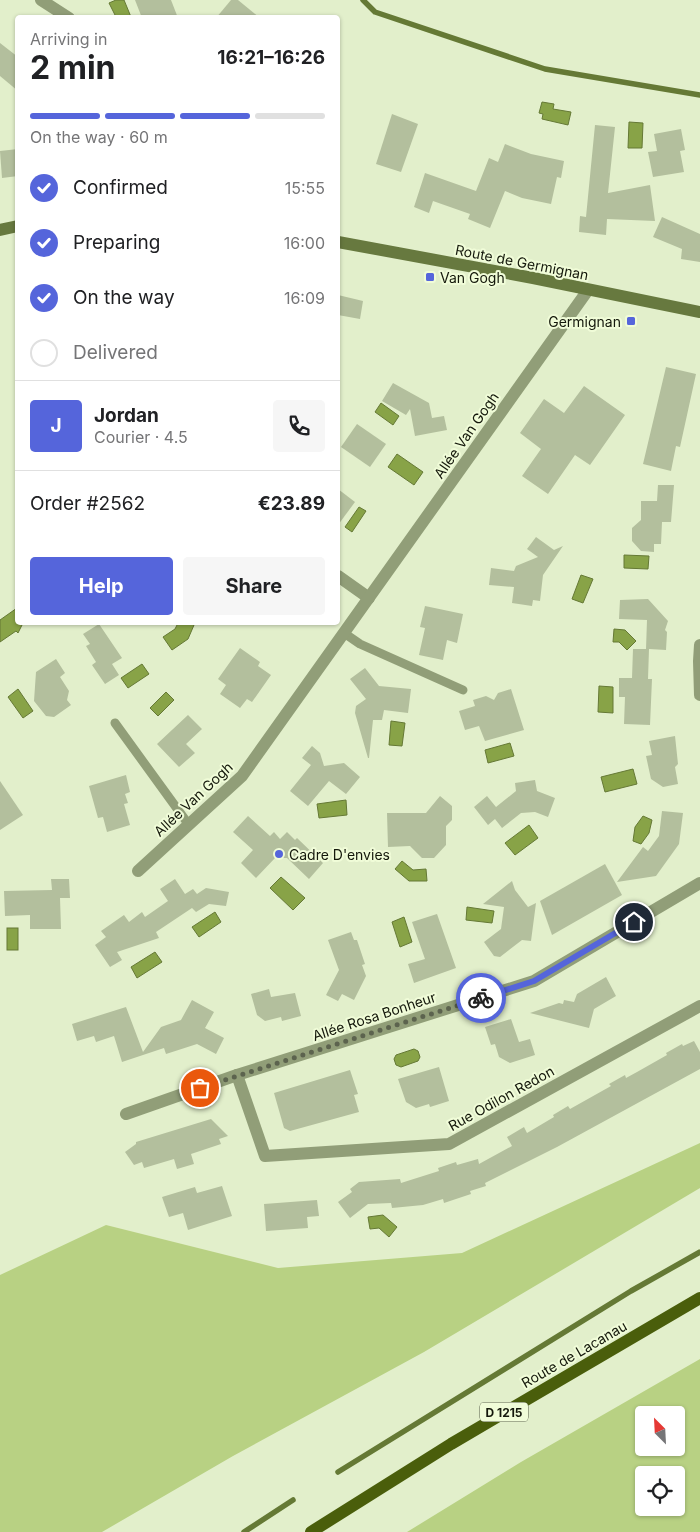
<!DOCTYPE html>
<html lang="en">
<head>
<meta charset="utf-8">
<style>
  :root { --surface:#fff; --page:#f6f6f6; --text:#202124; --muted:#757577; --line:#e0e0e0; --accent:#5565db }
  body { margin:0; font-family:Inter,sans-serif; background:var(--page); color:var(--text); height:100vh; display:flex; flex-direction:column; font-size:19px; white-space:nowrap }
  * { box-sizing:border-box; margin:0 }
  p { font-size:16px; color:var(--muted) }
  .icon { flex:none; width:28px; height:28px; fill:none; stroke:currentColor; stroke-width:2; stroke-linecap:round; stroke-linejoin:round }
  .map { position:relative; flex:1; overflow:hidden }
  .drawer { position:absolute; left:15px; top:15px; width:325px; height:610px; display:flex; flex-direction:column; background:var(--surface); border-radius:5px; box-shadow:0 1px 4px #0004 }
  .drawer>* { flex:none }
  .needle { width:32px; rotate:336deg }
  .fabs { position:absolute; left:635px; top:1406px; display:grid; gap:10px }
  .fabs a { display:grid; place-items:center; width:50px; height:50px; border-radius:5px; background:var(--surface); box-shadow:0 1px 4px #0004; font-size:25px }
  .pin { position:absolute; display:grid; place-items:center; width:42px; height:42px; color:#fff; margin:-21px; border:2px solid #fff; border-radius:50%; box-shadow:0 1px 5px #0007 }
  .courier { position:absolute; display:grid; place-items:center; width:50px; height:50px; margin:-25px; border:4px solid #5565db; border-radius:50%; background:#fff; color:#222; box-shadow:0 1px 6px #0007 }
  .overview em { font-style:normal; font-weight:700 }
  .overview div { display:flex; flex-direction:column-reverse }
  .overview { display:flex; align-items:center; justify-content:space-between; height:85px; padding:0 15px }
  h1 { font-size:32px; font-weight:700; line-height:38px }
  .bar { display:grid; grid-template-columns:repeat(4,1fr); gap:8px 5px; align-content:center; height:60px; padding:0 15px }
  .bar i { height:6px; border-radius:4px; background:var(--line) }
  .bar .current { background:var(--accent) }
  .bar p { grid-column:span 4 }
  .line { display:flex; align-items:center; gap:12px; padding:0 15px; border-top:1px solid var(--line) }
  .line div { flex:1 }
  .round { display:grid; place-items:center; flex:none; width:52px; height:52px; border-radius:5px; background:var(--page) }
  ol { padding:0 15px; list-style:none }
  li { display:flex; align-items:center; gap:15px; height:55px }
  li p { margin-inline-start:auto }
  li .icon { padding:5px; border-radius:50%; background:var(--accent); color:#fff; stroke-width:4 }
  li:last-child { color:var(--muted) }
  li i { width:28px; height:28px; border:2px solid var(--line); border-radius:50% }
  .action { display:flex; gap:10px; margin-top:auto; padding:10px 15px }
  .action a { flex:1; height:58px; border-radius:5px; background:var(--accent); color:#fff; font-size:20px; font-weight:700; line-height:58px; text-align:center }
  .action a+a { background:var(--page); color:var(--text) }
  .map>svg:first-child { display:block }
  .green { fill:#b8d183; fill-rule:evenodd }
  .water { fill:#88a347; stroke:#657935 }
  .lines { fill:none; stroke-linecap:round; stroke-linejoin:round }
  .stream { stroke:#657935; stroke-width:5.5 }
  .building { fill:#b3bf9d }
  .lane { stroke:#919e78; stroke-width:9 }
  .street { stroke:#919e78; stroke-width:12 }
  .secondary { stroke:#67793f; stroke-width:12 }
  .primary { stroke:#4a5e0b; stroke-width:12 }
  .done { stroke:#5c634e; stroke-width:5; stroke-dasharray:0 9 }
  .route { stroke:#5565db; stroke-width:6 }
  .poi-dot { fill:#5565db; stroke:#f0fcd8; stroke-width:2 }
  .labels { text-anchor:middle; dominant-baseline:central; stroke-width:4; stroke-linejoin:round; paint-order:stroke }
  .shield { fill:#f0fcd8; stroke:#565c48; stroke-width:1 }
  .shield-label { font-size:12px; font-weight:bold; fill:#14180b }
  .street-label { font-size:14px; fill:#14180b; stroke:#f0fcd8 }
  .poi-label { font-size:14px; fill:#14180b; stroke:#f0fcd8; text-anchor:start }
</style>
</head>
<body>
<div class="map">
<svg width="700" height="1532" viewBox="0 0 700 1532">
  <rect width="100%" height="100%" fill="#e2efcb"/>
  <g class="green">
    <polygon points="700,1143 700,1188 424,1352 233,1456 102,1532 0,1532 0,1275 106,1225 278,1268 462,1253"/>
    <path d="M700,1359V1532H407L521,1462ZM644,1415H676V1448H644ZM644,1475H676V1508H644Z"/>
  </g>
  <g class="water">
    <polygon points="116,0 124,0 131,17 116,17 109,3"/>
    <polygon points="542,102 554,104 553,109 571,112 568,125 542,119 543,114 539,113"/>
    <polygon points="629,122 643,123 642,148 628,148"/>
    <polygon points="381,403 399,416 393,425 375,412"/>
    <polygon points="397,454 423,472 414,485 388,467"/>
    <polygon points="359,507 366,511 352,532 345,527"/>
    <polygon points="624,555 649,556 648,569 624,568"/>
    <polygon points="581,575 593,579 583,603 572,599"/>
    <polygon points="17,608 18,622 23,623 18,633 16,631 0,642 0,620"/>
    <polygon points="178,623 189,623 194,625 188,639 172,650 163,637 175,629"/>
    <polygon points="614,629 625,630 636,641 627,650 619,642 613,642"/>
    <polygon points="142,664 149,674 128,688 121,678"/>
    <polygon points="599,686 613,687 613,713 598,712"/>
    <polygon points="18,689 33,711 23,718 8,697"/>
    <polygon points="166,692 174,700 158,716 150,708"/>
    <polygon points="391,721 405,723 402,746 389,745"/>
    <polygon points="510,743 514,756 488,763 485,750"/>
    <polygon points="633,769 637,784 605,792 601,777"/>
    <polygon points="346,800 347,815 319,818 317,804"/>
    <polygon points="643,816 652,820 649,833 641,844 633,841 635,827"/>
    <polygon points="529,825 538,838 515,855 505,843"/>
    <polygon points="402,861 413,870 426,869 427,881 409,881 395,869"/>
    <polygon points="281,877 305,898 293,910 270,888"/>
    <polygon points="467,907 494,911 492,923 466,920"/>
    <polygon points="215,912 221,922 199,937 192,927"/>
    <polygon points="404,917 412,942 400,947 392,922"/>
    <rect x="7" y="928" width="11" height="22"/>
    <polygon points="155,952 162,962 137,978 131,967"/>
    <polygon points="414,1049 418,1051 420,1057 418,1061 401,1067 396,1065 394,1059 396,1055"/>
    <polygon points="383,1215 397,1227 389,1237 379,1228 370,1229 368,1217"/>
  </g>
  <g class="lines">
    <g class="stream">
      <polyline points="363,0 375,12 545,69 700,95"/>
      <polyline points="338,1472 631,1291 700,1252"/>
      <polyline points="244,1532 293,1500"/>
    </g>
  </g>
  <g class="building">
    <polygon points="135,0 171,0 178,18 142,18"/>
    <polygon points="231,0 238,0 260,18 216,18"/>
    <polygon points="0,43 18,57 18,91 0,76"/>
    <polygon points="392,114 418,124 401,172 376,164"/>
    <polygon points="595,125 615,127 608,193 650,185 655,221 607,219 606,235 579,232 580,216 586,217"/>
    <polygon points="681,129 685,150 680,151 684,172 653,177 648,152 657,151 654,134"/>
    <polygon points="505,144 531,154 564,161 561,178 557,177 551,204 522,198 505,191 490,228 468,219 470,214 433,201 429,213 414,207 425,173 476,191 489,158 498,162"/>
    <polygon points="18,149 18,176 2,178 0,151"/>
    <polygon points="662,217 700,234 700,262 681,259 682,249 653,237"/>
    <polygon points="338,295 363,301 360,319 338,315"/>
    <polygon points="666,367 696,374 680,447 676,446 671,471 643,464"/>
    <polygon points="393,383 429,403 432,418 444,416 447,430 415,436 410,409 406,415 382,401"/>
    <polygon points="584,386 625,415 590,465 575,455 548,494 522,476 541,449 520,433 544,399 564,413"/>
    <polygon points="357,424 386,444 370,467 341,447"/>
    <polygon points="658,485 674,485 671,522 662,522 661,544 654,544 654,552 641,551 632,541 632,528 641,520 641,501 657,501"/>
    <polygon points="338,489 355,502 338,525"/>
    <polygon points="536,537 554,550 563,546 543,575 540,601 533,600 532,606 512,603 514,587 489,585 491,568 514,571 516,566 538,557 527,549"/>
    <polygon points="648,599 668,621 665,630 667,632 666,650 649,649 648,679 652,679 650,725 624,724 625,697 619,697 619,678 632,678 633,649 646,649 647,620 619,619 620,600"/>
    <polygon points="425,606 463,614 457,643 447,640 443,660 419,655 425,628 420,627"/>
    <polygon points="99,624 122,658 112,664 119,675 105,684 92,665 96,662 86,646 90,644 83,634"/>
    <polygon points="240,648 260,662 258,666 271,675 252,702 247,699 240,708 220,694 226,685 218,679"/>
    <polygon points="56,659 65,673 60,677 69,691 67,700 71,705 54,717 46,716 34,701 36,672"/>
    <polygon points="365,668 379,686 411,689 408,713 384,710 382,720 373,720 369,758 368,758 355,713 356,706 366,699 350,679"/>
    <polygon points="511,689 524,730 485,741 479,726 465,730 459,711 475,706 473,700 486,696 494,700 498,693"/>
    <polygon points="188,715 202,729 186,744 195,753 179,767 157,744"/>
    <polygon points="675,736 678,764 675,767 678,784 663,787 651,779 646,756 652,755 649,741"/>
    <polygon points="312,746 320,753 324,766 344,763 360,777 346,794 329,781 308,806 290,791 311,765 302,758"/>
    <polygon points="126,775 130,792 125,794 128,803 124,804 130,825 107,832 103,817 98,818 89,786"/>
    <polygon points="535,780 537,791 555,798 548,817 535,812 521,813 502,828 495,819 488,825 474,807 487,796 496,807 516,791 515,783"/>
    <polygon points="0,781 23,815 0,830"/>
    <polygon points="440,796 452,806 452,820 446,826 446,845 434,858 422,858 410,846 388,847 387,813 426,813"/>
    <polygon points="662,811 683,813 679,844 656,876 617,882 643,847 648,851 659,836"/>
    <polygon points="248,816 270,836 274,832 280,839 287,832 295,840 297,838 323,863 309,879 287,858 275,858 256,878 241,863 253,850 233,832"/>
    <polygon points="605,864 622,895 552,935 540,901"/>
    <polygon points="51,879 69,879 70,898 60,898 61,929 30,929 30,915 5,916 4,891 52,890"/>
    <polygon points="175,879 185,894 193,889 197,894 206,888 229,892 226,906 209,904 196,912 192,908 156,932 159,938 117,952 122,960 110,967 95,945 106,937 101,931 124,915 129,922 142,912 145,917 168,901 160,889"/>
    <polygon points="512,881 515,890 528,907 536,903 531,941 522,940 500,957 494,956 484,942 501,929 504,907 483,904"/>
    <polygon points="437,914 456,968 414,983 408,964 425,959 412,922"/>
    <polygon points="351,932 354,940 357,940 365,964 362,965 366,976 354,1000 342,994 338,1001 326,995 339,970 328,940"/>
    <polygon points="606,977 616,996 594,1009 589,1028 530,1013 559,1003 563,1004 564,1000 574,1002 577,994"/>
    <polygon points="269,989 271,997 295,993 301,1016 282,1021 281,1017 265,1021 257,1015 251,994"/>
    <polygon points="192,1000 214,1012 205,1028 224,1038 216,1054 197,1044 166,1054 164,1048 122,1062 114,1036 96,1042 94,1036 77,1041 72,1024 126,1007 143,1052 161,1027 181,1020"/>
    <polygon points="511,1019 519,1042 530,1039 535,1055 510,1063 499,1057 495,1044 491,1045 485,1027"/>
    <polygon points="694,1041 700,1052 700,1069 557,1147 485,1183 486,1186 470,1191 471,1194 444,1203 443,1199 423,1205 392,1208 391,1203 368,1204 350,1218 338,1202 352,1192 350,1189 359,1182 400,1179 401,1183 439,1171 438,1168 456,1162 457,1165 478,1159 479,1164 512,1146 507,1137 524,1127 527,1133 554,1117 553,1115 568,1106 570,1109 611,1086 609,1084 625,1075 626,1078 637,1072 667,1055 666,1053 682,1044 683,1046"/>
    <polygon points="439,1067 449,1101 430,1107 429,1104 416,1108 406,1102 398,1079"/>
    <polygon points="350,1070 358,1094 354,1095 359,1112 290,1131 284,1128 274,1093"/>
    <polygon points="211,1119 228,1136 219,1139 221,1144 191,1154 194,1164 177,1169 174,1159 144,1168 142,1162 134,1165 125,1152 136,1144 136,1142"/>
    <polygon points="222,1186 232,1216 188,1230 183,1213 169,1217 162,1197 195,1187 197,1193"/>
    <polygon points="317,1200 319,1216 307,1217 308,1228 266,1231 264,1204"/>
  </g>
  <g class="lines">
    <g class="lane">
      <polyline points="344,633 360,644 463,690"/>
      <polyline points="115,723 189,825"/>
    </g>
    <g class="street">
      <polyline points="41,0 69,18"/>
      <polyline points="338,576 369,598"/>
      <polyline points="700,645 699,661 700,695"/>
      <polyline points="138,871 242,776 588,290"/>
      <polyline points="237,1075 265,1156 449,1144 700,1006"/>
      <polyline points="126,1114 237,1075 534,981 700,883"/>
    </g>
    <g class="secondary">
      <polyline points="0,230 18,226"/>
      <polyline points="338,242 533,278 700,312"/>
    </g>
    <polyline class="primary" points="311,1532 451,1444 700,1298"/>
  </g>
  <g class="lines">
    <polyline class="done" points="200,1088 481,998"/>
    <polyline class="route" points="481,998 534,981 634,922"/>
  </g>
  <g class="poi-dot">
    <rect x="425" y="272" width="10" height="10" rx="2.5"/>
    <rect x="626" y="316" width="10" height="10" rx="2.5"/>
    <circle cx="279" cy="854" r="5"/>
  </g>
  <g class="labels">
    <rect class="shield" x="480" y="1402.5" width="48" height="19" rx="4"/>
    <g class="shield-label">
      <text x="504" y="1412">D 1215</text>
    </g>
    <g class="street-label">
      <text transform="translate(522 262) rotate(11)">Route de Germignan</text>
      <text transform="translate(466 435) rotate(-55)">Allée Van Gogh</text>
      <text transform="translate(193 799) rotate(-43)">Allée Van Gogh</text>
      <text transform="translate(374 1016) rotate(-18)">Allée Rosa Bonheur</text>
      <text transform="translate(501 1098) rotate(-29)">Rue Odilon Redon</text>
      <text transform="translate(574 1354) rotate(-30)">Route de Lacanau</text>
    </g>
    <g class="poi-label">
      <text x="440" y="277">Van Gogh</text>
      <text x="621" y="321" text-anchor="end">Germignan</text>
      <text x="289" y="854">Cadre D'envies</text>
    </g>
  </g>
</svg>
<div class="fabs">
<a><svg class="needle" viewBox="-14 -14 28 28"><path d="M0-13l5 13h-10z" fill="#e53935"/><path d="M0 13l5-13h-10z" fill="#757577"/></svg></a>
<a><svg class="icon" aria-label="locate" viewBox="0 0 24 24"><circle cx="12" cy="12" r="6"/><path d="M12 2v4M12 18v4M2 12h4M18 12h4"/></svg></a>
</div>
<div class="pin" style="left:200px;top:1088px;background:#ea580c"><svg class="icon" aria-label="bag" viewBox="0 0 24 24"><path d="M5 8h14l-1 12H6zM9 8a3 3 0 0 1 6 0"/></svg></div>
<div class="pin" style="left:634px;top:922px;background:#1f2937"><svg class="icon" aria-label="home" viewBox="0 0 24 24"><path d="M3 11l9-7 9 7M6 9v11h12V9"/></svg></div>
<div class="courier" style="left:481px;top:998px"><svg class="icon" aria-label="bike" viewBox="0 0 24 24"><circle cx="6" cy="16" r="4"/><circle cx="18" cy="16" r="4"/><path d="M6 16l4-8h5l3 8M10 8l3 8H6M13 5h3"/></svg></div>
<section class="drawer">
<div class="overview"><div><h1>2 min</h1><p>Arriving in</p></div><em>16:21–16:26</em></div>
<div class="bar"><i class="current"></i><i class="current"></i><i class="current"></i><i></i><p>On the way · 60 m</p></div>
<ol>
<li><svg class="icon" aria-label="check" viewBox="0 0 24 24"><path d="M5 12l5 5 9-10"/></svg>Confirmed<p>15:55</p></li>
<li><svg class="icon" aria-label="check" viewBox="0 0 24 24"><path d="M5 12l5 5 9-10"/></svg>Preparing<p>16:00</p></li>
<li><svg class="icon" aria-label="check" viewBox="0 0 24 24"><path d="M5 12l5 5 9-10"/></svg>On the way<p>16:09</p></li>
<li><i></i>Delivered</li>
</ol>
<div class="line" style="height:90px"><b class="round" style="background:var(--accent);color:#fff">J</b><div><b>Jordan</b><p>Courier · 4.5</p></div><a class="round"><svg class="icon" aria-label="phone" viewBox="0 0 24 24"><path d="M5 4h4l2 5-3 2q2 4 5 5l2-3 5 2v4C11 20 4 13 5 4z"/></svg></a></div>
<div class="line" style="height:65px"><div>Order #2562</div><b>€23.89</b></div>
<div class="action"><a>Help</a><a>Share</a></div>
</section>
</div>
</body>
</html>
